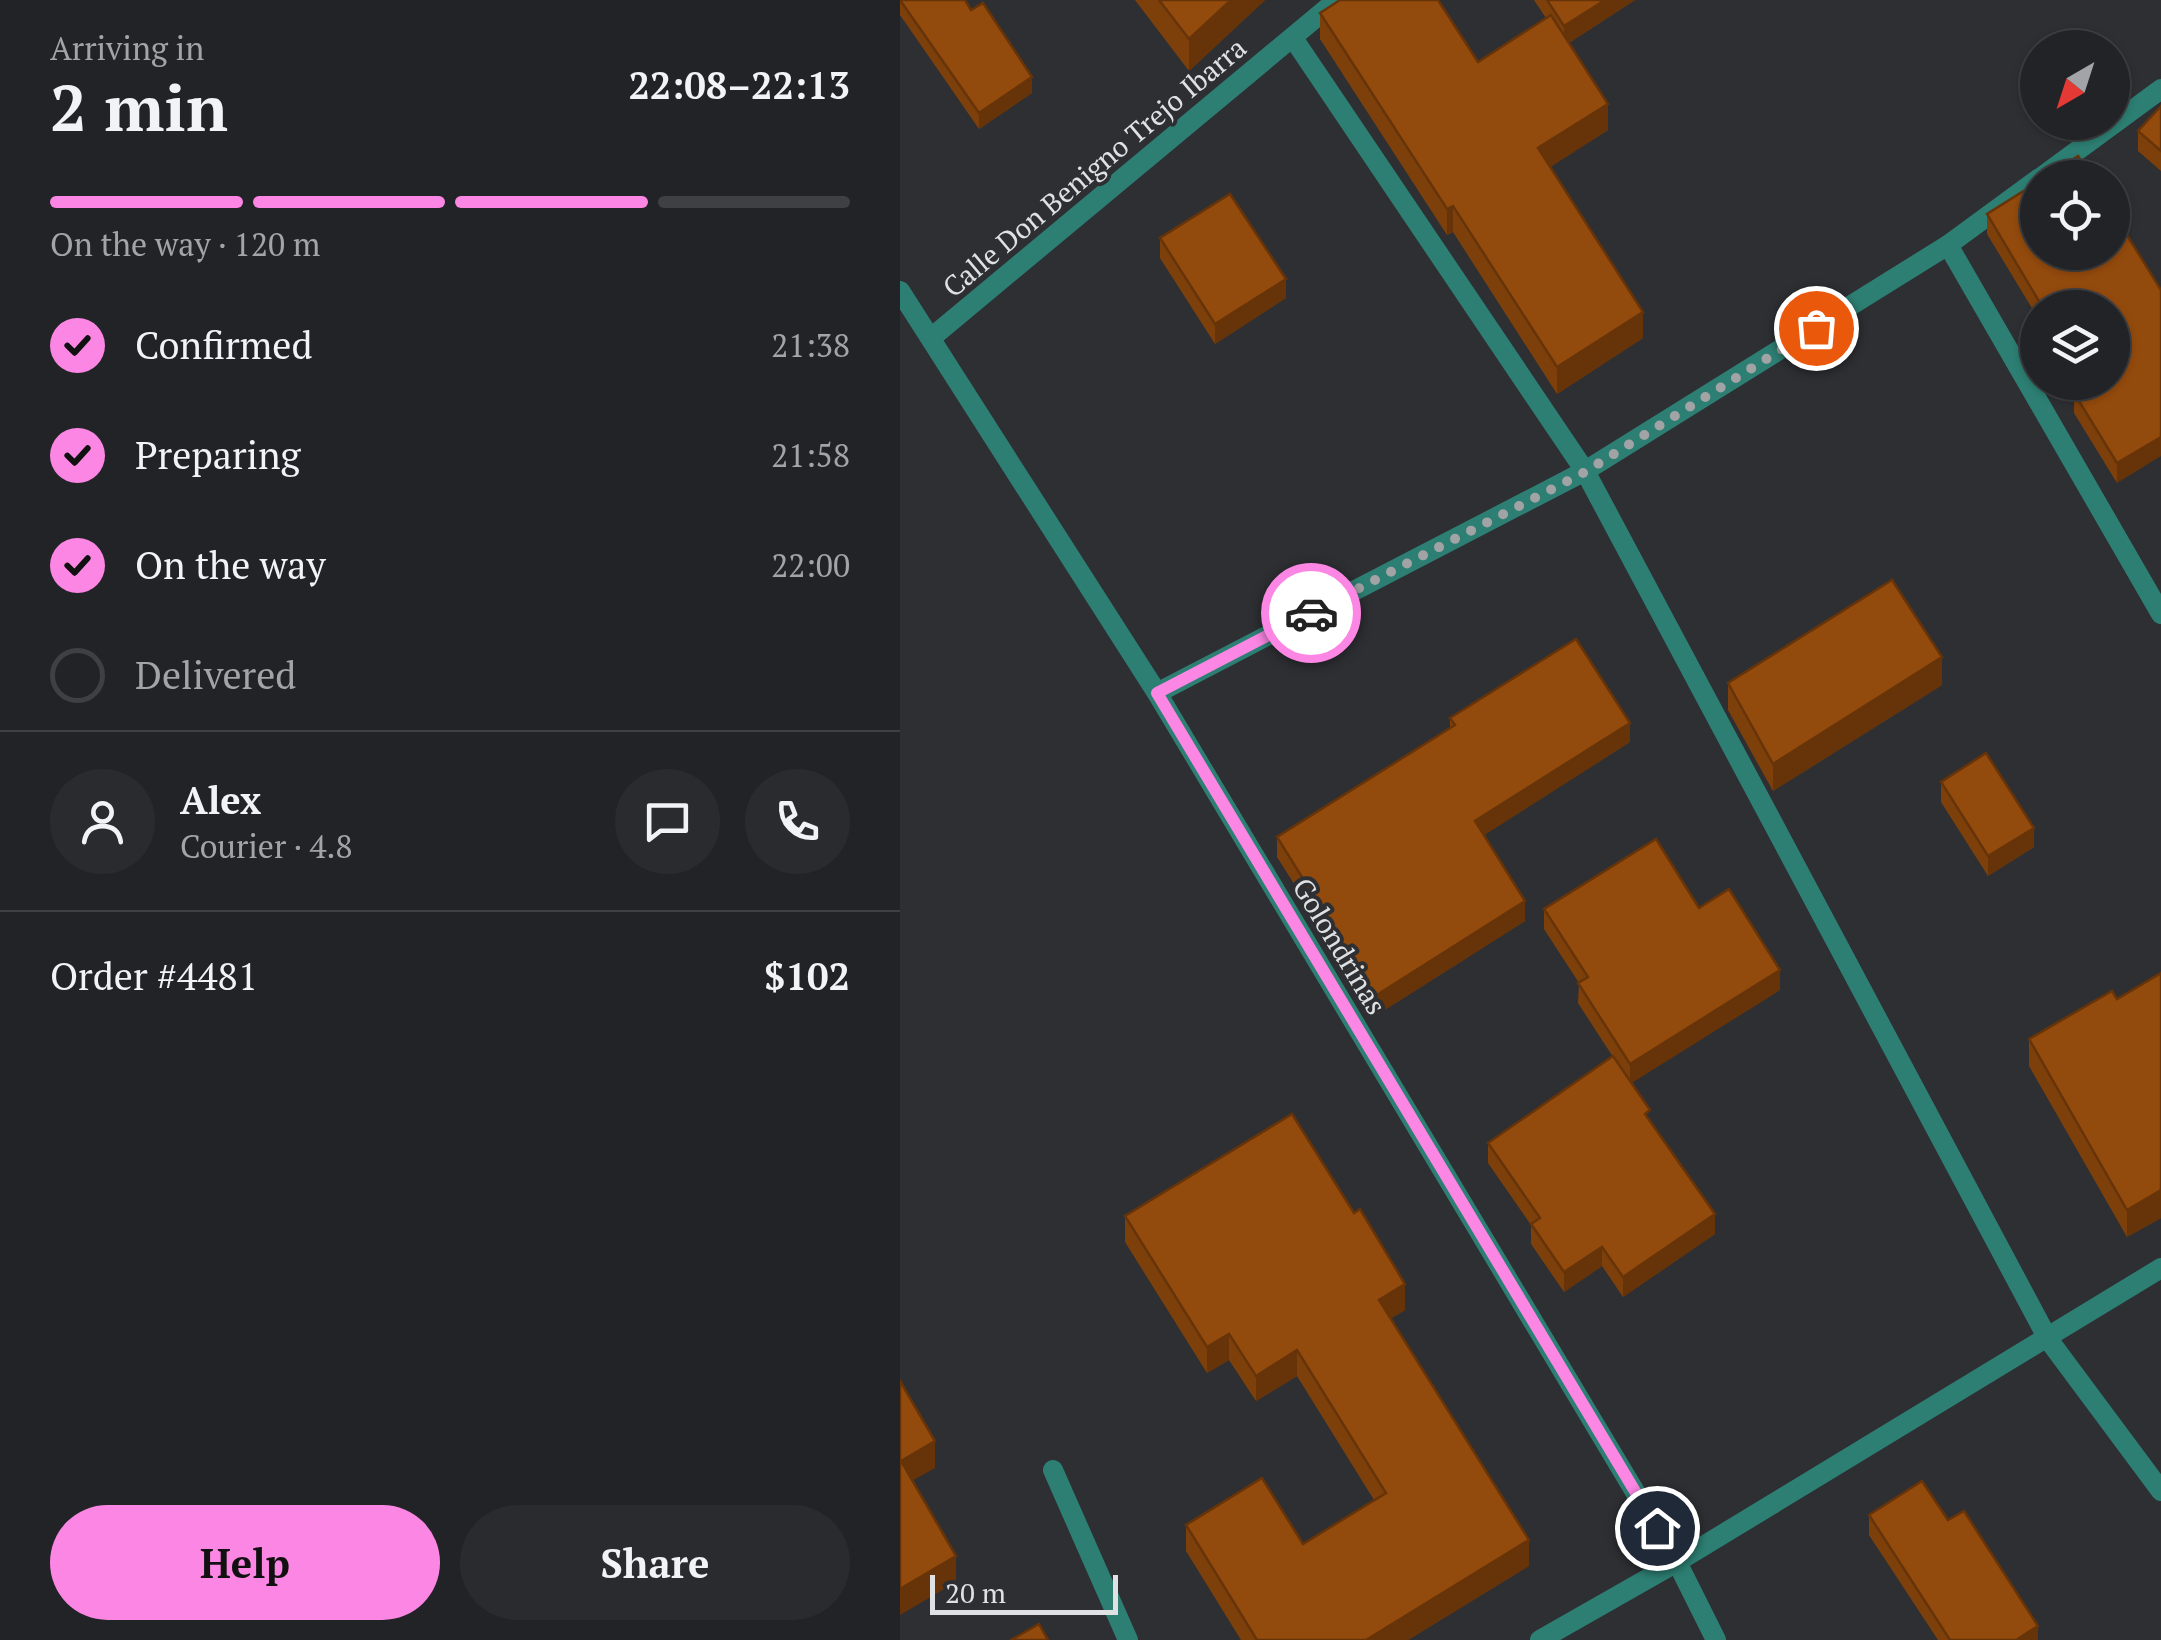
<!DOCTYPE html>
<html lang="en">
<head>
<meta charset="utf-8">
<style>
  :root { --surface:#222326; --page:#2a2b2e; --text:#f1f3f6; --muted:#a2a4a7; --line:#3f4043; --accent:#fc86e3 }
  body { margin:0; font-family:"PT Serif",serif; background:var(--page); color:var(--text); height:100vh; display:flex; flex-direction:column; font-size:38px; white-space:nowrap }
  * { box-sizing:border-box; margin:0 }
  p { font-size:32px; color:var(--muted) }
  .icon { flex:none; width:55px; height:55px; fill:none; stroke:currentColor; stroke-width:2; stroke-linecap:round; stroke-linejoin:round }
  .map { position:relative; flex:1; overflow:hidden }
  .details { display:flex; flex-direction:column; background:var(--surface); width:900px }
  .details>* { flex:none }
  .needle { width:65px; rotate:219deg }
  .controls { position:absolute; left:1120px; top:30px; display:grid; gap:20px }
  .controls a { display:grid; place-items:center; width:110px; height:110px; border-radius:50%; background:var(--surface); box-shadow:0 2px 8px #0004,0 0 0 2px var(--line); font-size:50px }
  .scale { position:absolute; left:30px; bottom:25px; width:188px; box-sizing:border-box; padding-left:10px; border:5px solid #dfe1e3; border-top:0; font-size:28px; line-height:35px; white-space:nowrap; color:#dfe1e3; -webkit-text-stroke:8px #2d2f33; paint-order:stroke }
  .pin { position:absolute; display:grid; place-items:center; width:85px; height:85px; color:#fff; margin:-42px; border:5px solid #fff; border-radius:50%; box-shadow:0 2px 10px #0007 }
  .courier { position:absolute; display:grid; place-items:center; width:100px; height:100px; margin:-50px; border:8px solid #fc86e3; border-radius:50%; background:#fff; color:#222; box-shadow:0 2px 12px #0007 }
  .headline em { font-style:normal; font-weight:800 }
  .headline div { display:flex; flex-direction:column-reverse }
  .headline { display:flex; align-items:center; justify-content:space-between; height:170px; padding:0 50px }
  h1 { font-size:65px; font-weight:800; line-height:75px }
  .bar { display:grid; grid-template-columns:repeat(4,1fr); gap:15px 10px; align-content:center; height:120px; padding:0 50px }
  .bar i { height:12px; border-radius:8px; background:var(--line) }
  .bar .selected { background:var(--accent) }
  .bar p { grid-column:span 4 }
  .line { display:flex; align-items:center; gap:25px; padding:0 50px; border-top:2px solid var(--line) }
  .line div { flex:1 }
  .round { display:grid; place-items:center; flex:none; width:105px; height:105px; border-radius:52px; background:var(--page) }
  ol { padding:0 50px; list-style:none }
  li { display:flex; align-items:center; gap:30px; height:110px }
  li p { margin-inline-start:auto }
  li .icon { padding:10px; border-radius:50%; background:var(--accent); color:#111; stroke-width:4 }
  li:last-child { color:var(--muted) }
  li i { width:55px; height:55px; border:5px solid var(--line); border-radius:50% }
  .button { display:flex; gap:20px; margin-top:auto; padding:20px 50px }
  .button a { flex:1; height:115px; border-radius:60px; background:var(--accent); color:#111; font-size:40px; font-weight:800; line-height:115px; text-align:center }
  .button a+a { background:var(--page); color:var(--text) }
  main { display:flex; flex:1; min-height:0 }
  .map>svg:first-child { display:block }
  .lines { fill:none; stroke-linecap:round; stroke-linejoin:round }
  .street { stroke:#2d7f73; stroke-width:20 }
  .wall { fill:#7e400b }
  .shaded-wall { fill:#673409 }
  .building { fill:#934a0d; stroke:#673409; stroke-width:2.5 }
  .done { stroke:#a1a3a5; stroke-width:10; stroke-dasharray:0 18 }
  .route { stroke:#fc86e3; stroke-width:12 }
  .labels { text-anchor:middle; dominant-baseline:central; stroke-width:8; stroke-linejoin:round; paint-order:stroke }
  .street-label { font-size:28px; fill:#dfe1e3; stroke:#2d2f33 }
</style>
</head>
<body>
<main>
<section class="details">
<div class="headline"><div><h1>2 min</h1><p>Arriving in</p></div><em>22:08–22:13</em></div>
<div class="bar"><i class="selected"></i><i class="selected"></i><i class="selected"></i><i></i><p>On the way · 120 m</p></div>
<ol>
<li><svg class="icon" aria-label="check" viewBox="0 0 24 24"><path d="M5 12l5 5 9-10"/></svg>Confirmed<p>21:38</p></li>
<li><svg class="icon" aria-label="check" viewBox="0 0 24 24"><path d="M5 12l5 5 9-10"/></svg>Preparing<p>21:58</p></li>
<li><svg class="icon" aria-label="check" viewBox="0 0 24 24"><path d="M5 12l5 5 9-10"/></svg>On the way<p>22:00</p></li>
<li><i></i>Delivered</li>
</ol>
<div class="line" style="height:180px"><a class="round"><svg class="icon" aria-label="person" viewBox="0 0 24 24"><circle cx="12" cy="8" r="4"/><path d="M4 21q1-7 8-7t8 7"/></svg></a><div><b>Alex</b><p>Courier · 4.8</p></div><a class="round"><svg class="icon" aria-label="chat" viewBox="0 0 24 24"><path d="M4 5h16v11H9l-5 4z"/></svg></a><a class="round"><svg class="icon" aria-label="phone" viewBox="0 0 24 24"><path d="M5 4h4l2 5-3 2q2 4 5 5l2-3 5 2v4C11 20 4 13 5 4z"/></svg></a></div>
<div class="line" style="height:130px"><div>Order #4481</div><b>$102</b></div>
<div class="button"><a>Help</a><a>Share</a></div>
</section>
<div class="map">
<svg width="1261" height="1640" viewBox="0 0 1261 1640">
  <rect width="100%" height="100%" fill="#2d2f33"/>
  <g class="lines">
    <g class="street">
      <polyline points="393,38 685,471 1148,1339 1261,1491"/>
      <polyline points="1140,178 1261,89"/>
      <polyline points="1048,245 1261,614"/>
      <polyline points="0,291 257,693 777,1562 816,1640"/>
      <polyline points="31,338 437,0"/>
      <polyline points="257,693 685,471 1048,245 1138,179"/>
      <polyline points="153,1470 228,1640"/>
      <polyline points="640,1640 777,1562 1261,1268"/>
    </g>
  </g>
  <g class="wall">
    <polygon points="0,0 132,93 79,129 0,15"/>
    <polygon points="235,0 365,0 289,71"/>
    <polygon points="634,0 735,0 669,43 708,130 650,167 743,338 657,394 553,232 547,235 420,39 420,13 578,62 646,18"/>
    <polygon points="1261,106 1261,171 1238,151 1238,131"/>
    <polygon points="1087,214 1261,290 1217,483 1174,413 1174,393 1181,389 1177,382 1212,382 1212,308 1138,308 1138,318 1087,234"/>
    <polygon points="260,238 386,298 315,344 260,258"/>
    <polygon points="828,683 1042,685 873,791 828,710"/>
    <polygon points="550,718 730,742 584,835 625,921 472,1018 424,942 424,931 377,857 377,837 550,727"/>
    <polygon points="1041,782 1134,847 1088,876 1041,802"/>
    <polygon points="799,908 880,990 731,1083 750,1122 815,1234 723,1297 702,1266 664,1292 631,1244 631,1225 588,1163 588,1143 713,1057 678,1003 679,983 644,929 644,909"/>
    <polygon points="1261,973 1261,1218 1227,1237 1129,1066 1129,1039 1217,999"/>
    <polygon points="225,1216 505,1310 491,1318 629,1566 508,1640 341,1640 286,1551 286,1525 403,1544 474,1500 397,1376 356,1401 329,1360 307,1373 225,1242"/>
    <polygon points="969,1515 1138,1640 1038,1640 969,1535"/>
  </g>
  <g class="shaded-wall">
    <polygon points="331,0 365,0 289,71 289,39"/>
    <polygon points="705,0 735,0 664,46 664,26"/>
    <polygon points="132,77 132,93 79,129 79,113"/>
    <polygon points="708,104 708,130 638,175 638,148"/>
    <polygon points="553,206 553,232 547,235 547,209"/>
    <polygon points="386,279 386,298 315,344 315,324"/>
    <polygon points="743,312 743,338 657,394 657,367"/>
    <polygon points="1261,437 1261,456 1217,483 1217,463"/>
    <polygon points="1042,657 1042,685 873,791 873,764"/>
    <polygon points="730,723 730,742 575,841 575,821"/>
    <polygon points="1134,828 1134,847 1088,876 1088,856"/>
    <polygon points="625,901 625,921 472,1018 472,998"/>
    <polygon points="880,970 880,990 730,1084 730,1064"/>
    <polygon points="1261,1190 1261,1218 1227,1237 1227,1210"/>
    <polygon points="815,1214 815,1234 723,1297 723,1277"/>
    <polygon points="702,1247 702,1266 664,1292 664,1272"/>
    <polygon points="505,1284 505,1310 479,1326 479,1300"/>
    <polygon points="329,1334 329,1360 307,1373 307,1347"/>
    <polygon points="397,1350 397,1376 356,1401 356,1376"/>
    <polygon points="35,1441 35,1468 1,1487 1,1461"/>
    <polygon points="629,1540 629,1566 508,1640 466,1640"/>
    <polygon points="56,1556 56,1582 0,1615 0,1589"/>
    <polygon points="1138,1626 1138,1640 1116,1640"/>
  </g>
  <g class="building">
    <polygon points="0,0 65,0 71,10 83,3 132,77 79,113"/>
    <polygon points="259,0 331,0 289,39"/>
    <polygon points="440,0 538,0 578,62 651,15 708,104 638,148 743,312 657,367 553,206 547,209 420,13"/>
    <polygon points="647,0 705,0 664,26"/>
    <polygon points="1261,106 1261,151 1238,131"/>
    <polygon points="1178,156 1192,178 1145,178"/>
    <polygon points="1138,182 1138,252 1212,252 1212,211 1261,290 1261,437 1217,463 1174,393 1189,382 1212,382 1212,308 1143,308 1087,214"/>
    <polygon points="330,194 386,279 315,324 260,238"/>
    <polygon points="992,580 1042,657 873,764 828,683"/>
    <polygon points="676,639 730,723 575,821 625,901 472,998 424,922 428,919 377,837 555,725 550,718"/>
    <polygon points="1086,753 1134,828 1088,856 1041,782"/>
    <polygon points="756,839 799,908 829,889 880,970 730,1064 678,983 688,977 644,909"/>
    <polygon points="1261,973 1261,1190 1227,1210 1129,1039 1212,991 1217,999"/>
    <polygon points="713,1056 750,1110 745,1114 815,1214 723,1277 702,1247 664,1272 631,1224 640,1218 588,1143"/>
    <polygon points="392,1114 454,1213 460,1209 505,1284 479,1300 629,1540 466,1640 357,1640 286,1525 362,1478 403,1544 486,1493 397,1350 356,1376 329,1334 307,1347 225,1216"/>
    <polygon points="0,1381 35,1441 1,1461 56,1556 0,1589"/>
    <polygon points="1022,1481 1048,1520 1064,1511 1138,1626 1116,1640 1050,1640 969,1515"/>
    <polygon points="139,1624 148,1640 111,1640"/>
  </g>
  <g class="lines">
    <polyline class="done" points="411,613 685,472 916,328"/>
    <polyline class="route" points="411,613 257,693 757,1528"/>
  </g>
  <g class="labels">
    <g class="street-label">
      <text transform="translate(194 167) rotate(-40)">Calle Don Benigno Trejo Ibarra</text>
      <text transform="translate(440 946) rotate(59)">Golondrinas</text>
    </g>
  </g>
</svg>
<div class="controls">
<a><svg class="needle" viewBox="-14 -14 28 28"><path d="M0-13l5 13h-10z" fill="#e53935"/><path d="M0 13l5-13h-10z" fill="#a2a4a7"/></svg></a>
<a><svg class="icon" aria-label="locate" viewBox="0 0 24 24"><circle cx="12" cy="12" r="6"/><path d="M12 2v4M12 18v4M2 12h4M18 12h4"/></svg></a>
<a><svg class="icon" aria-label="layers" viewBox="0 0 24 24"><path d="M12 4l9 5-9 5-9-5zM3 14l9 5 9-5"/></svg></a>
</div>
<div class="scale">20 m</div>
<div class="pin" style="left:916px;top:328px;background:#ea580c"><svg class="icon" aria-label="bag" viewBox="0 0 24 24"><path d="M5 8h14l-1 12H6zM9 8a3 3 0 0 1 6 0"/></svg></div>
<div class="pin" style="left:757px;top:1528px;background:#1f2937"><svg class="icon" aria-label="home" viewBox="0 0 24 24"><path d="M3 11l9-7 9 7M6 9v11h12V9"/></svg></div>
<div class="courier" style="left:411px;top:613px"><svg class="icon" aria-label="car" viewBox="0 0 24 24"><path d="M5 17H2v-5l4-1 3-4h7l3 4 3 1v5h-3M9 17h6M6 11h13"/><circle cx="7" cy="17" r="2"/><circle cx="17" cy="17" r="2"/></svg></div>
</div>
</main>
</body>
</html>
